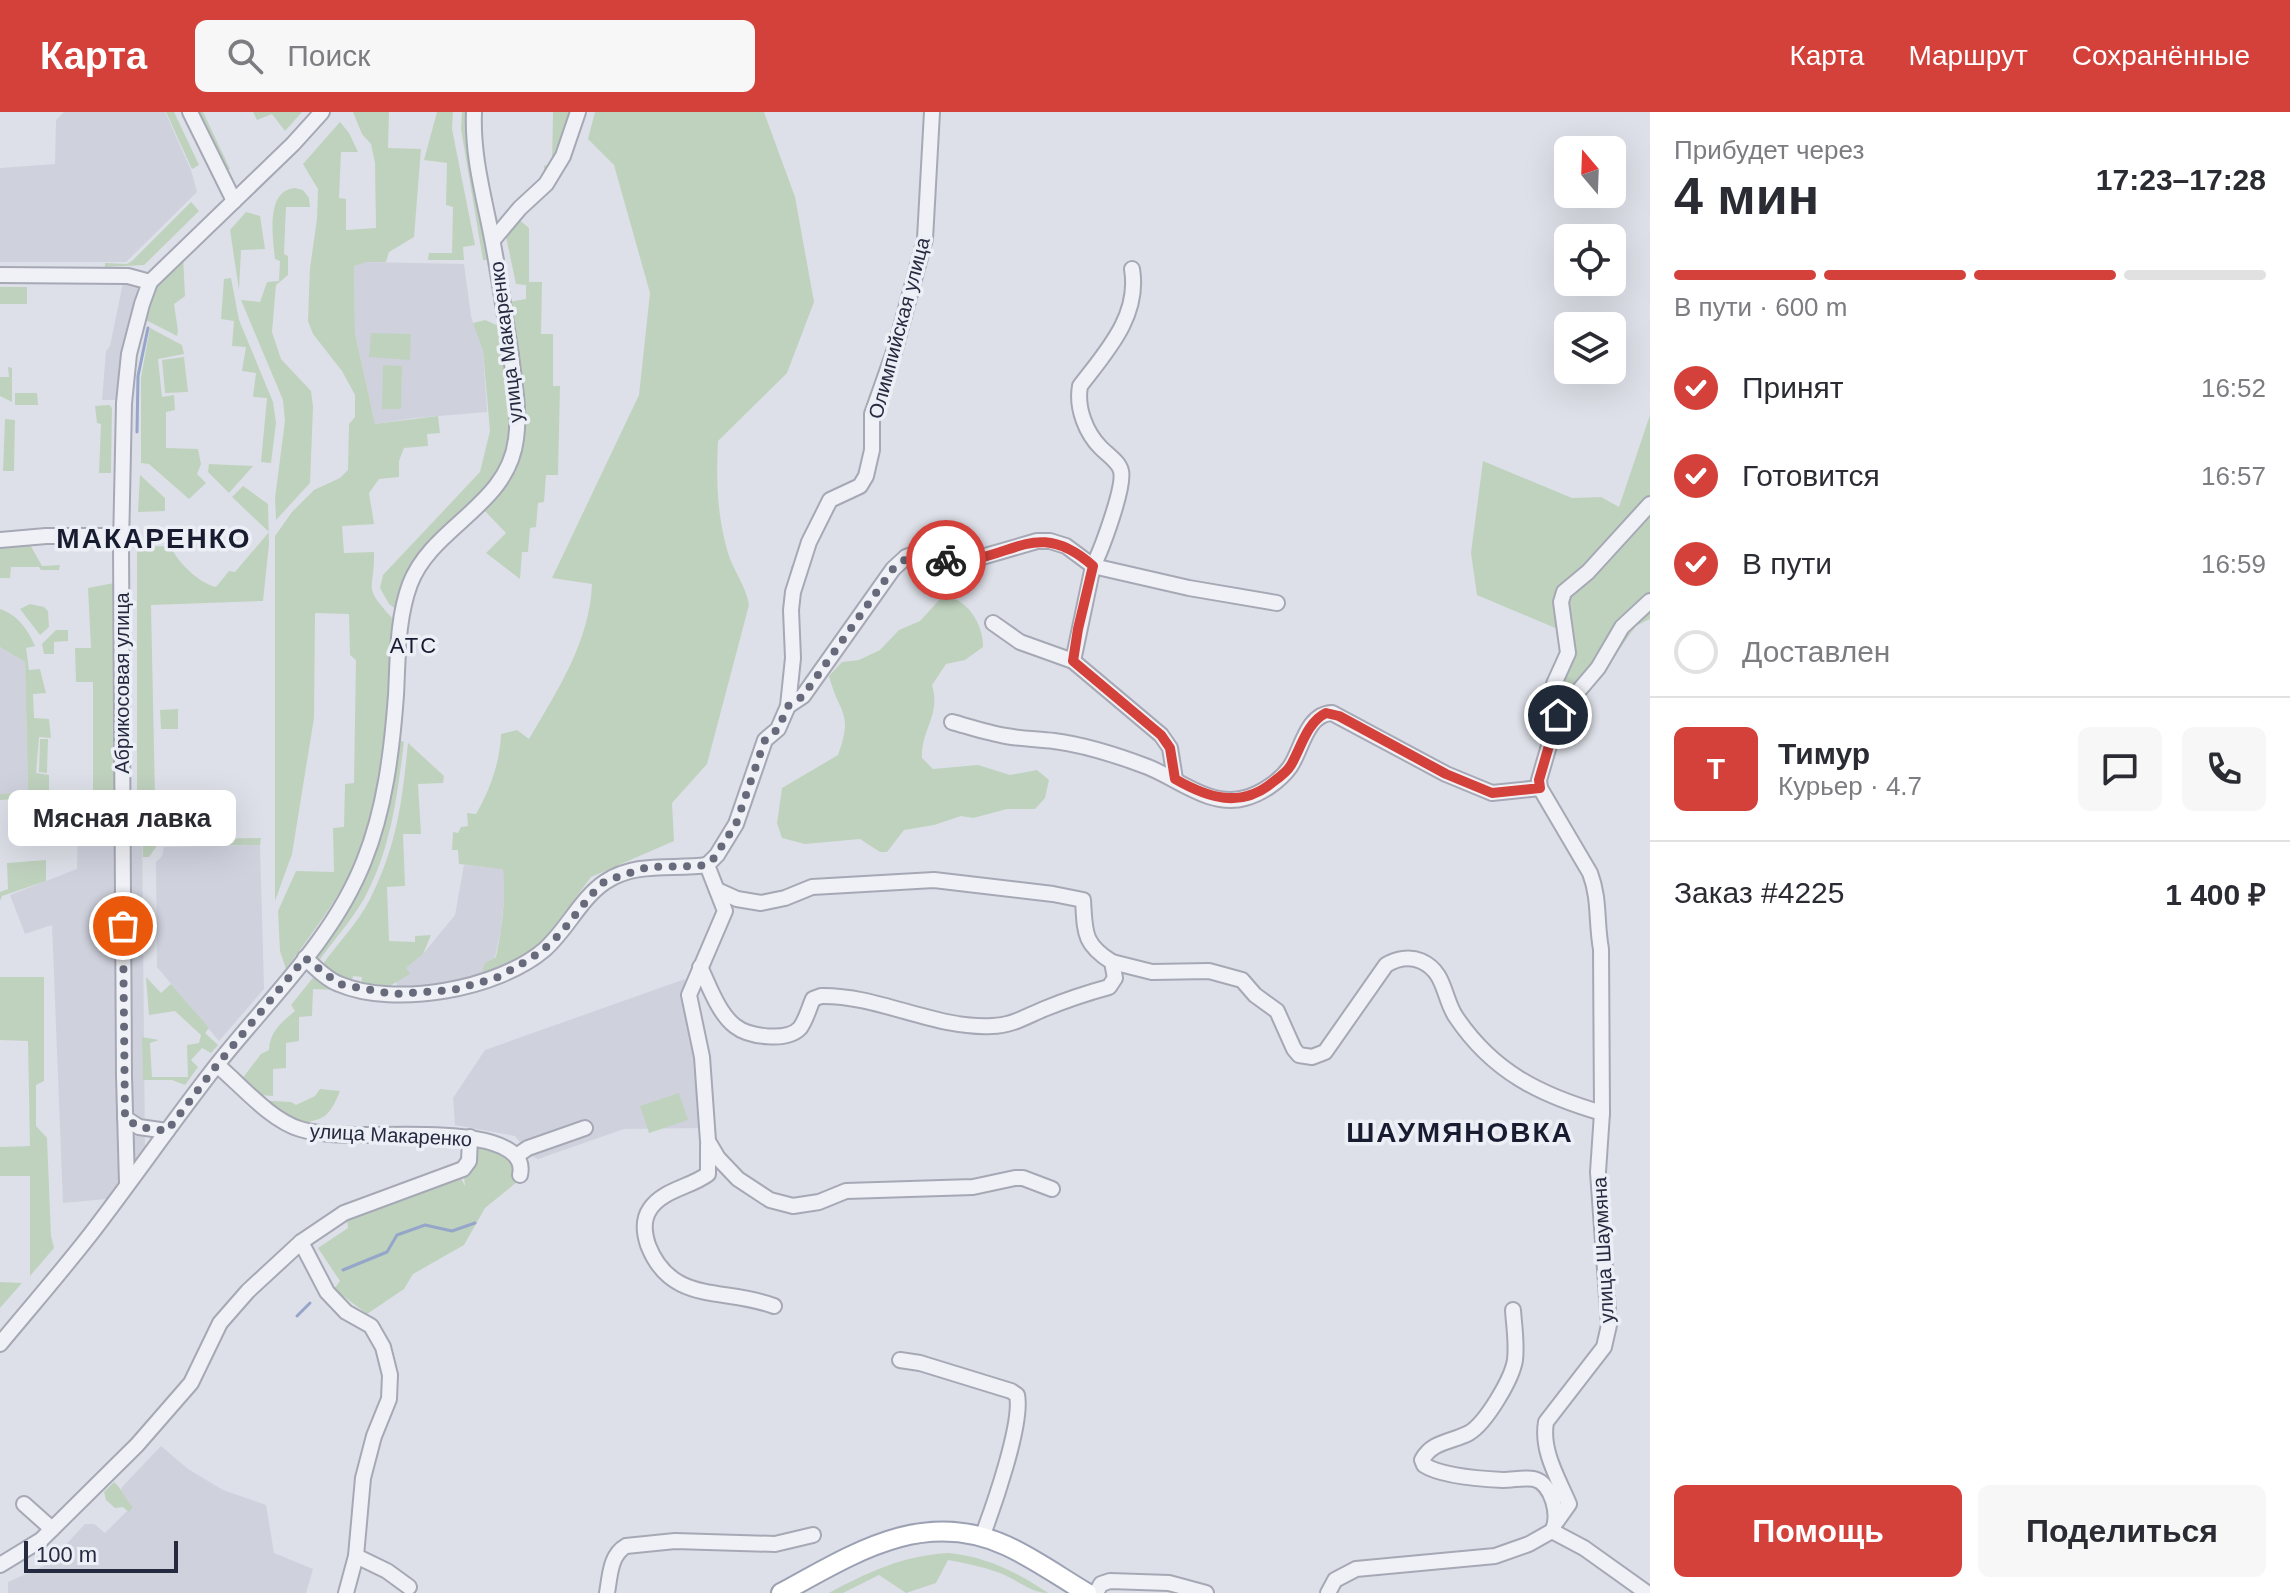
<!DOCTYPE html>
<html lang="ru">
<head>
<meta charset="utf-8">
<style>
  :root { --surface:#fff; --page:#f7f7f7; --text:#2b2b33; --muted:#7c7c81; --line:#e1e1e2; --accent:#d4413b }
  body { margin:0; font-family:Helvetica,sans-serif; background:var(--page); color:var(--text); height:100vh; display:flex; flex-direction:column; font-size:30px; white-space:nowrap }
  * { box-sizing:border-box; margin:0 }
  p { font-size:26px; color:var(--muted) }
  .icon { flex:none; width:44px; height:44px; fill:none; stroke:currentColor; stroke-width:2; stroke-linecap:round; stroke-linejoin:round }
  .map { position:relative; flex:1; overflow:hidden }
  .side { display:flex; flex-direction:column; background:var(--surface); width:640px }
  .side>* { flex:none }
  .needle { width:52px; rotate:341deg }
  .buttons { position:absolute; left:1554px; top:24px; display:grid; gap:16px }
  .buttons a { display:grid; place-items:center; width:72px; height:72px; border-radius:12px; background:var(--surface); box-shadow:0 8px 32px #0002; font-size:40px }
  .scale { position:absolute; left:24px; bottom:20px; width:154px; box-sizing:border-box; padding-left:8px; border:4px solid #262a3f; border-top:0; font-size:22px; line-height:28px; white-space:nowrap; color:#262a3f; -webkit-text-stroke:6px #edeff6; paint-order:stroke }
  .pin { position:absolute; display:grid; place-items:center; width:68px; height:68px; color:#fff; margin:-34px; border:4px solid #fff; border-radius:50%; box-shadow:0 2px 8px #0007 }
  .courier { position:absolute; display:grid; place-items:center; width:80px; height:80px; margin:-40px; border:6px solid #d4413b; border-radius:50%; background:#fff; color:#222; box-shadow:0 2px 10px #0007 }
  .bubble { position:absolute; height:56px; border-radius:12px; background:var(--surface); box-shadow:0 8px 32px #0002; font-size:26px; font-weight:600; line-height:56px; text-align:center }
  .headline em { font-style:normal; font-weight:600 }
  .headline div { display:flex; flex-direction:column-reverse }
  .headline { display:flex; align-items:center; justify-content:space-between; height:136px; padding:0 24px }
  h1 { font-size:52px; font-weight:600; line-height:60px }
  .bar { display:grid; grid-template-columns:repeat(4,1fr); gap:12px 8px; align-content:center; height:96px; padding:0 24px }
  .bar i { height:10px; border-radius:6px; background:var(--line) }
  .bar .selected { background:var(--accent) }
  .bar p { grid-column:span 4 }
  .line { display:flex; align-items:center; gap:20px; padding:0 24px; border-top:2px solid var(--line) }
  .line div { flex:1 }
  .round { display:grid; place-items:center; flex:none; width:84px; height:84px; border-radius:12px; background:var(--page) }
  ol { padding:0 24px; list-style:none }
  li { display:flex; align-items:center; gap:24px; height:88px }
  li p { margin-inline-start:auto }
  li .icon { padding:8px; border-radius:50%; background:var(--accent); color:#fff; stroke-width:4 }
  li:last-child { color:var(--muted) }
  li i { width:44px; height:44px; border:4px solid var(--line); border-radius:50% }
  .cta { display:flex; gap:16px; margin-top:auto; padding:16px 24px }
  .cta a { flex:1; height:92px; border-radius:12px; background:var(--accent); color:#fff; font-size:32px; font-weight:600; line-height:92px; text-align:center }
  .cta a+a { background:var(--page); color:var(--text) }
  header { display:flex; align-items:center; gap:48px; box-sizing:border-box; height:112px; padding:0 40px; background:var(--accent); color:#fff }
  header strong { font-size:38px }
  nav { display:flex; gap:44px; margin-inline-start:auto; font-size:28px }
  .search { width:560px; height:72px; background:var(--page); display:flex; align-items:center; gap:20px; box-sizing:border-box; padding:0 28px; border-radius:12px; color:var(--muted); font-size:30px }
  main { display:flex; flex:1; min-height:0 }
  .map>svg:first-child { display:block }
  .built { fill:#cfd2dd }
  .green { fill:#bfd2be }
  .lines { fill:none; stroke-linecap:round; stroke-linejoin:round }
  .stream { stroke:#96a6ca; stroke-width:3 }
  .minor-casing { stroke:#a6a9b5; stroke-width:18 }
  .major-casing { stroke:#9ca1b4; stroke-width:22 }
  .minor { stroke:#f0f1f6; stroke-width:14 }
  .major { stroke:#fff; stroke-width:18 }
  .done { stroke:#666a7a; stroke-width:8; stroke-dasharray:0 14.4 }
  .route { stroke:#d4413b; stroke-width:10 }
  .labels { text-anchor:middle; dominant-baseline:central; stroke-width:7; stroke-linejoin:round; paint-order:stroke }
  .street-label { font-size:20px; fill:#262a3f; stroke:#edeff6 }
  .neighbourhood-label { font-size:22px; letter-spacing:2px; fill:#181c30; stroke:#edeff6 }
  .district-label { font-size:28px; font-weight:bold; letter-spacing:2px; fill:#181c30; stroke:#edeff6 }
</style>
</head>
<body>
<header>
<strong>Карта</strong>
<div class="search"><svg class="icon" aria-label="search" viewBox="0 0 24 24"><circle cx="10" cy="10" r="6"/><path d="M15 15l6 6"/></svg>Поиск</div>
<nav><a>Карта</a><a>Маршрут</a><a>Сохранённые</a></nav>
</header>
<main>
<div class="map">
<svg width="1650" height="1481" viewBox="0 0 1650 1481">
  <rect width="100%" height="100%" fill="#dde0e8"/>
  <g class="built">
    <polygon points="64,0 165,0 191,58 197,80 126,150 0,150 0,56 55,52 56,8"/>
    <polygon points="367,150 464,152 471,204 483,239 487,300 415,306 375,312 355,221 354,153"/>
    <polygon points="124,166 145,171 120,288 102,288 106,239 110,234"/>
    <polygon points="0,535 25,550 28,681 0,682"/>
    <polygon points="78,706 142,706 145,1040 107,1087 63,1091 52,813 25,822 10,783 77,757"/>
    <polygon points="260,733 264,877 219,929 157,855 156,750 162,744 164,735"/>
    <polygon points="464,753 503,756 505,776 501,817 495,845 485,852 479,869 400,881 394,865 423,842 455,803"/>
    <polygon points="685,867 688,906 700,964 701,1016 624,1017 538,1047 531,1044 515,1024 455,1013 453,986 485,938"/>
    <polygon points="161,1334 188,1357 223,1378 266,1393 274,1441 313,1457 306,1481 8,1481 8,1470 48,1452 85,1412 94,1412 105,1421 132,1394 122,1384 121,1376"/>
  </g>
  <g class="green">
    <polygon points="166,0 174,0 199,53 192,57"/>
    <polygon points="195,0 203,0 230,57 225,60"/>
    <polygon points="253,0 302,0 285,19 272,2 257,8"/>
    <path d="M353,0H389L388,36L421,37L414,125L389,140L386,150H367L354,154L355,221L375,312L438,304L440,321L427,322L428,334L404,336L399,349V365L379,367L369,381L374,412L342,414L344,441L374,440C375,481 361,472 393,507C387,581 385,675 358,743C341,785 312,821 286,857L280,839L278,799L296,759L334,760L333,716L344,715L345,672L354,671L356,548L350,543L349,502L315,501L314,606L292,742L275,789V424L292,400L314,378L340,366L348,358L349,312L355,305V283L342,259L313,222L308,209L310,156L317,107L318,77L303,52L340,10L349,21L358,40H341L339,86L346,87V118L376,116L375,51L371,32L362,22Z"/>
    <polygon points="437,0 453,0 452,17 475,133 463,135 464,148 428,148 429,141 452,141 453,95 446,93 447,51 424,48"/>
    <polygon points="462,0 470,0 489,148 483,148 461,17"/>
    <polygon points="553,0 575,0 544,71 544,54 552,51"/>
    <path d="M595,0H764L795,85L814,190L787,261L718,329C716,367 717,404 728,441C734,460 746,474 749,493L707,652L672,691L674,729L591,765L540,833L479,869L485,851L496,845C502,816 506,787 503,757L459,752L458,738H452L453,720L458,721L461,715L468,714L467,701L476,702C490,678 500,650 501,622L517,618L529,627C557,579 590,529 592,472L552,466L639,283L650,181L614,53L588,27Z"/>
    <path d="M295,76L303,78L309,86L310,95H286L284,142L288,144V163L276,173L272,220L281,247L311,279L313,295L310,371L276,408L275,386L285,309L283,288L241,188L260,190L267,170L279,169L280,149L275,147C273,126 265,78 295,76Z"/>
    <polygon points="191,90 199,99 144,153 105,155 105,151 127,152 132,149"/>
    <polygon points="246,100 260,104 265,137 241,138 239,178 230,118"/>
    <path d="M517,106L529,116V170H542L541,222H553V274H560L558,363H546L544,390L538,391L536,415L530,416L528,440H522L520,467L486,441L506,421L483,397C495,384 510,368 516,352C534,306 516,238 508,190L526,187V173L516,172L505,120Z"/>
    <polygon points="183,144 185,184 174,192 178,219 177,224 142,206 155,173"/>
    <polygon points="231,166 239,208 273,290 276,311 271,351 261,350 267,286 253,285 256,261 242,259 246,235 232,234 234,209 221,207 224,167"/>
    <rect x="0" y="175" width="27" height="17"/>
    <path d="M485,208L501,215C506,251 515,289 510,326C504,385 434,411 409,456C403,468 401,485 397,498L389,492L380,476L383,463L480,360L490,319L483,239L473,211Z"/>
    <polygon points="150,216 182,233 184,242 158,247 162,285 174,283 175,298 166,300 166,336 198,337 201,352 197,362 206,371 189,387 149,352 141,351 141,266"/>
    <polygon points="371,221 411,222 410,248 369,245"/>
    <polygon points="184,245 188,280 165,281 162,248"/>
    <polygon points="383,253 402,254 401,297 382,297"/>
    <polygon points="8,255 12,256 12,290 0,284 0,265 9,265"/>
    <polygon points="15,281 37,281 38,293 15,293"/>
    <polygon points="109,293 112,296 111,361 99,361 101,312 97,311 95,294"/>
    <polygon points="1650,303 1650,507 1636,514 1584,586 1552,565 1562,532 1560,518 1477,483 1471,441 1483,349 1572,386 1601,385 1619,395"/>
    <polygon points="5,307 15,308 14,359 3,359"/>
    <polygon points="209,352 253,354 229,381 208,360"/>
    <polygon points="140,363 165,386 165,399 138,400"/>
    <path d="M243,374L268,392L269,432L263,489L151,493L156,735L149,745H143L142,706H137V435L170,434C179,451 197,470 216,475L229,459L235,460L269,420L232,385Z"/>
    <polygon points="28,429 42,454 60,453 59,458 41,458 39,455 11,455 10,466 0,466 0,431"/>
    <polygon points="114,471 117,706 93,705 93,570 76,570 75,536 91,536 88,476"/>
    <path d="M942,485C966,483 984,513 983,535L965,548L946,552L932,573C941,604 921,617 922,646L933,657L978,653L1010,663L1037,658L1049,668L1045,686L1035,697H1007L973,706L961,704L934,713L904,718L887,740H880L860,727L805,732L782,726L777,711L782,676L838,643C854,599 839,603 829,564L842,550L859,548L880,538L899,518L920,509Z"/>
    <polygon points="30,492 44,495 48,499 49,515 40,523 20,497"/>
    <path d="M0,497C18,503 28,518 35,534L26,536L29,558L40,557L46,581L33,582L34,606L49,607L51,626L39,625L36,661L49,663V682L46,685L0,688V682L28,680L25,550L0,535Z"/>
    <polygon points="56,518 68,518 68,529 54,530 54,542 44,542 42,532"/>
    <polygon points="178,597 178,617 161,617 160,598"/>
    <polygon points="40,627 48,627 47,661 39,660"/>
    <path d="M399,628L404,630C397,685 391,736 365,785C352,808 333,829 318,850L313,845L346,795Z"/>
    <path d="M408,631L444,664L443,671L418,672L421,722H403L405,774L387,775L389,829L415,830V824L431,823L423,842L406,856L410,862L383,878L361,874L362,865L353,864L351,872L321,855C336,833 357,812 369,789C397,734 402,691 408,631Z"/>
    <polygon points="261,726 260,733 161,734 160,728"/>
    <polygon points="46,748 46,769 2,784 0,789 0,780 8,777 7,751"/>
    <path d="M316,862L337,878L313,877L312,904L299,905V929L286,931V956L273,957V984L260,983L242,967L261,942L269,938C270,919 281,911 295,899L291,893Z"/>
    <polygon points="0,865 44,865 44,969 36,973 36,1014 47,1026 51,1124 54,1136 30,1164 30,1064 0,1064 0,1035 30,1034 28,929 0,928"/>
    <polygon points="146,865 161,881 171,872 209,916 205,921 218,933 211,941 202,936 191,948 198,955 185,973 172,968 143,968 142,925 159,928 150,931 152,965 188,965 187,933 199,931 201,923 175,899 149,903"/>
    <path d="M320,977L340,979C327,1011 322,1006 291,1014L255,988L291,990L296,993L315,984Z"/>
    <polygon points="679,981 688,1008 649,1021 640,994"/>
    <polygon points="470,1025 516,1044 520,1063 517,1070 485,1096 464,1133 413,1162 404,1177 367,1202 334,1177 340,1169 318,1136 348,1116 347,1107 457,1058 465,1074 463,1057"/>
    <polygon points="0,1170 22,1171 0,1196"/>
    <path d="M114,1370C123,1378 124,1386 133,1395L129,1400L123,1395L115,1396L106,1388L104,1380Z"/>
    <path d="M949,1441C987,1445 1017,1460 1048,1481C1031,1481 1016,1467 1000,1461C983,1455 966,1451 948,1448L936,1471L906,1481L879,1463L843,1481H829C868,1460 904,1443 949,1441Z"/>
  </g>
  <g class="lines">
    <g class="stream">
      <polyline points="137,320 138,264 148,216"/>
      <polyline points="790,467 793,455"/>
      <polyline points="343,1158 387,1140 397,1123 425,1113 452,1119 475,1111"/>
      <polyline points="297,1204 310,1191"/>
    </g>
    <g class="minor-casing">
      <g id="minor">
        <polyline points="190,0 234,89"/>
        <polyline points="932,0 925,127 895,237 872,302 872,338 866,364 860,374 830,388 809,430 793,480 791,498 793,546 788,594 778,617 765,628 736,712 717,743 707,753 725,799 689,883 702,945 708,1029 718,1046 738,1067 770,1088 793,1094 819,1090 846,1079 973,1075 1015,1066 1023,1066 1052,1077"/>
        <polyline points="493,128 520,96 546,72 563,44 578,0"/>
        <polyline points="0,163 128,164 150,170"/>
        <polyline points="0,428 46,424 121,424"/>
        <polyline points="993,511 1020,530 1073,549 1161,623 1170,636 1175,667"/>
        <path d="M1073,549L1093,454C1101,439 1125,375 1121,359C1119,350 1108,343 1101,336C1086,321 1076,296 1080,274C1106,240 1140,204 1132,157"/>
        <polyline points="788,594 803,584 893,457 906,445 914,442 968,449 1037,429 1050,429 1066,434 1093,454 1189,476 1277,491"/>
        <polyline points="1558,603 1598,556 1622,515 1650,489"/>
        <path d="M952,610C970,615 988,621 1006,624C1022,627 1038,627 1054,629C1086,633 1119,644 1148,655C1178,667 1211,696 1245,686C1261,682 1280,669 1290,655C1302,638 1306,602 1332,601L1446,662L1492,681L1540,676"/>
        <path d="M305,846C315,855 326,867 339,872C395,896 498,877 544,838C567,818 580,787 605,770C636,749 674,758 707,753"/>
        <path d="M1112,850L1152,860L1209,859L1242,868L1255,883L1277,899L1294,937L1299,943L1312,945L1325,940L1386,853C1396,847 1409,844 1421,849C1446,860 1443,886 1456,905C1493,960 1540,983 1602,1001"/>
        <path d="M700,855C709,873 718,901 735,914C749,925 787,930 800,916C806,908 809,896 813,887L821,884C879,883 934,917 992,914C1011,914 1027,904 1044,897C1066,888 1087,881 1109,875L1115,866L1112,850C1083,832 1085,820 1083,788L1053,782L934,768L812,775L785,786L761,791L737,787L717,778"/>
        <path d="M217,953C241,973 270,1008 300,1017C320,1023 346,1023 367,1023C395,1024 531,1013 520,1063"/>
        <polyline points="125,1006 139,1015 167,1019"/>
        <path d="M708,1033V1062C691,1075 662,1078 650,1097C643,1107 644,1121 648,1133C671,1193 724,1175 774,1194"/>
        <polyline points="516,1044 528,1036 585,1016"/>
        <polyline points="127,1071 124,964 121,434 124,291 129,242 142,192 150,170 293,32 322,0"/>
        <polyline points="301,1130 327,1180 346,1200 371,1214 383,1235 390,1263 389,1287 374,1324 363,1366 356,1444 346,1481"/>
        <path d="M1513,1198C1514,1214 1517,1231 1515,1248C1512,1267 1486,1311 1469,1321C1452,1330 1432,1329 1422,1348L1424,1353C1441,1364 1482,1367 1503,1368C1513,1368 1525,1365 1534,1367C1552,1371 1561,1405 1552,1419"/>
        <path d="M0,1232C30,1196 61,1160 90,1123C133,1067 173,1009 216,954C268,888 333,828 364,749C385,697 392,638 396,583C398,546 397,507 410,472C432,414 508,394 516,327C520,300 514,270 511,243C505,206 500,169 493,132C485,88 472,46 474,0"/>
        <path d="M900,1248L920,1251L1011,1279L1017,1283C1023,1311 993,1396 982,1425"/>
        <polyline points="24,1392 52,1417"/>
        <path d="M1557,1409L1569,1392C1558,1366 1541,1339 1546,1310L1604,1235L1609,1213L1598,1060L1602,1001L1601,837C1596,811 1600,787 1590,761L1540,676L1539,668L1558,603L1554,572L1568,541L1561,490L1564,480L1588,460L1650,392"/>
        <polyline points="1552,1419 1584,1436 1647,1481"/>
        <polyline points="356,1444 387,1459 409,1475"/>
        <polyline points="0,1453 41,1428 137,1333 191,1271 220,1211 248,1179 301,1130 344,1101 463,1057 469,1049 470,1025"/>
        <path d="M607,1481C610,1464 610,1443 626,1434L675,1429L775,1432L813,1423"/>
        <polyline points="1096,1481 1101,1472 1110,1469 1169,1471 1206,1481"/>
        <polyline points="1328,1481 1335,1468 1356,1457 1495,1444 1529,1432 1552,1419"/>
      </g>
    </g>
    <g class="major-casing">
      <path id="major" d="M781,1481C853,1442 923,1395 1007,1434C1035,1447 1060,1465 1087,1481"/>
    </g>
    <use href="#minor" class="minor"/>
    <use href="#major" class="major"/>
  </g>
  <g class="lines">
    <path class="done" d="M123,814L125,1006L139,1015L167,1019L217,953L305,846L339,872L393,882L453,878L496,866L520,853L542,839L561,821L591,783L605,769L648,755L700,754L712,749L736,712L765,628L778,617L788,594L803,584L893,457C914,438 921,442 946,448"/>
    <path class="route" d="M946,448C1009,454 1033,401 1093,454L1078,517L1073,549L1161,623L1170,636L1175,667C1208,686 1241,697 1273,670C1280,665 1287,660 1291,653C1301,636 1307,610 1326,601L1339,604L1446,662L1492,681L1540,676L1539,668L1558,603"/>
  </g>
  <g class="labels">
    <g class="street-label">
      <text transform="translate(899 216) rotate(-75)">Олимпийская улица</text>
      <text transform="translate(506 230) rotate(-97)">улица Макаренко</text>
      <text transform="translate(122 571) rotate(-90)">Абрикосовая улица</text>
      <text transform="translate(391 1023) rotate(3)">улица Макаренко</text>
      <text transform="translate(1603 1138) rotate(-93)">улица Шаумяна</text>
    </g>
    <g class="neighbourhood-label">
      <text x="414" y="533">АТС</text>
    </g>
    <g class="district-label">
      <text x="154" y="426">МАКАРЕНКО</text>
      <text x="1460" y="1020">ШАУМЯНОВКА</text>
    </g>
  </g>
</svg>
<div class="buttons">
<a><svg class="needle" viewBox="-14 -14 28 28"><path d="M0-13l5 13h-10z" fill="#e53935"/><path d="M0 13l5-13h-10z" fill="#7c7c81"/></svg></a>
<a><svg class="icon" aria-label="locate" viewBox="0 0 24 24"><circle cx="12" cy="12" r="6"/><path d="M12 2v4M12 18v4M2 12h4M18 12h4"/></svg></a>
<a><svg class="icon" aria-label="layers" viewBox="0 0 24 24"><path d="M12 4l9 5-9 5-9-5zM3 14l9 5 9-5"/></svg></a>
</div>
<div class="scale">100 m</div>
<div class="pin" style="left:123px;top:814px;background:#ea580c"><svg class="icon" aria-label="bag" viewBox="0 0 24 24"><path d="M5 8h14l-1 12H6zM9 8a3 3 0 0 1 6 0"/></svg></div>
<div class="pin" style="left:1558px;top:603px;background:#1f2937"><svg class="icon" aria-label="home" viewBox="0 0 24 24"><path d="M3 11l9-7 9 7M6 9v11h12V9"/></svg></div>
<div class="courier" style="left:946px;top:448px"><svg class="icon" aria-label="bike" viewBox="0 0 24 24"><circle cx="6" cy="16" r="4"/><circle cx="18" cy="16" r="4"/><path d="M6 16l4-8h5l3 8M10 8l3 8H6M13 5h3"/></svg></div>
<div class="bubble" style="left:8px;top:678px;width:228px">Мясная лавка</div>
</div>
<section class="side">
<div class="headline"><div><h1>4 мин</h1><p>Прибудет через</p></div><em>17:23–17:28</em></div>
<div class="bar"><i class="selected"></i><i class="selected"></i><i class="selected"></i><i></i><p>В пути · 600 m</p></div>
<ol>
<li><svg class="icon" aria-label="check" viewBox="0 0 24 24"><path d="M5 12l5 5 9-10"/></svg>Принят<p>16:52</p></li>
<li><svg class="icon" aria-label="check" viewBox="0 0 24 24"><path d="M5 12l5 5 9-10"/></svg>Готовится<p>16:57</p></li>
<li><svg class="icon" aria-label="check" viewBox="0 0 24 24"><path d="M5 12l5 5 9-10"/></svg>В пути<p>16:59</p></li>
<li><i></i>Доставлен</li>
</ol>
<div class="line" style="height:144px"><b class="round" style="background:var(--accent);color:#fff">Т</b><div><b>Тимур</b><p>Курьер · 4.7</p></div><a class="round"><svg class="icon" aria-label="chat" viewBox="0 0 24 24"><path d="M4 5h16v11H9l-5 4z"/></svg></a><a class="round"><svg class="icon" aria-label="phone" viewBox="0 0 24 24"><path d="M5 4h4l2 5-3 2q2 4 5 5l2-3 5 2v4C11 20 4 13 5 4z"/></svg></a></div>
<div class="line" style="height:104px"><div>Заказ #4225</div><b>1 400 ₽</b></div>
<div class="cta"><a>Помощь</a><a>Поделиться</a></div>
</section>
</main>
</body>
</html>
